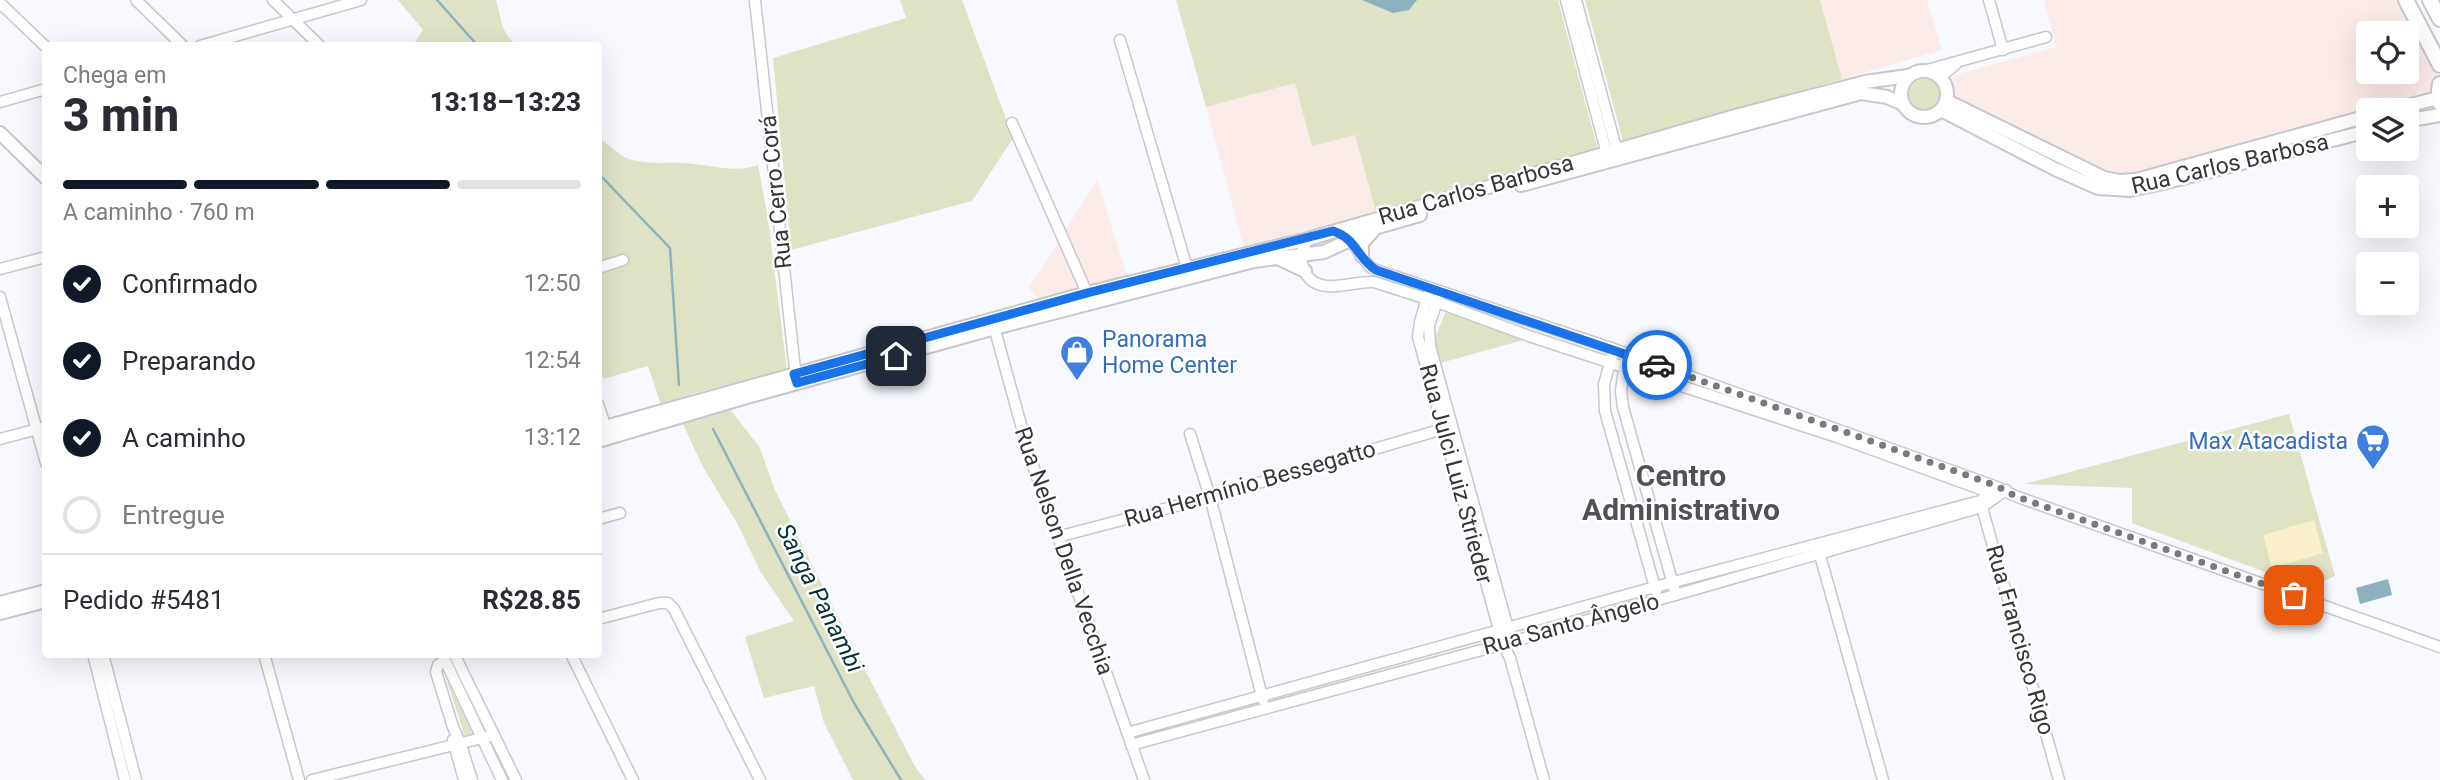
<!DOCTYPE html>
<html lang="pt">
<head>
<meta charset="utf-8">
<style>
  :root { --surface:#fff; --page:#f2f2f3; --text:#2b2b33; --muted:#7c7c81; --line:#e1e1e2; --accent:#111827 }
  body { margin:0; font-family:Roboto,sans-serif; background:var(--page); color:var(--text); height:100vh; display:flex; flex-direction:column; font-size:26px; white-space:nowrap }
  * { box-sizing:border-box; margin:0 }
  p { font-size:23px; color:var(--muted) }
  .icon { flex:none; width:38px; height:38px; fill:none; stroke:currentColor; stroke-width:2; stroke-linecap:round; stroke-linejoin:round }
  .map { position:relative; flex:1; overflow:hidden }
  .side { position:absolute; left:42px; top:42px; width:560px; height:616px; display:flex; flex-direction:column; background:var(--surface); border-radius:7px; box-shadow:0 7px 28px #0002 }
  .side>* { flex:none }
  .fabs { position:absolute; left:2356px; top:21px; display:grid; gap:14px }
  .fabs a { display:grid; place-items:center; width:63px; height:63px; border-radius:7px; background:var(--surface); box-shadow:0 7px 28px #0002; font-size:35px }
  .pin { position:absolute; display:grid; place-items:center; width:60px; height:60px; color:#fff; margin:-30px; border-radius:14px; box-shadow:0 4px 10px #0006 }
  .courier { position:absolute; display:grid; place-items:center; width:70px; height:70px; margin:-35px; border:5px solid #1a73e8; border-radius:50%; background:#fff; color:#222; box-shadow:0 2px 9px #0007 }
  .overview em { font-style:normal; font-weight:800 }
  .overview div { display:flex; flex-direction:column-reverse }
  .overview { display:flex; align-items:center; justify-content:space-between; height:119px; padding:0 21px }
  h1 { font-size:46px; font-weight:800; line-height:52px }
  .bar { display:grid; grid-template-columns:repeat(4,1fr); gap:10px 7px; align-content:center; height:84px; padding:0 21px }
  .bar i { height:9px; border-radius:5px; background:var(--line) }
  .bar .active { background:var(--accent) }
  .bar p { grid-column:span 4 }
  .line { display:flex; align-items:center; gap:18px; padding:0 21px; border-top:2px solid var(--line) }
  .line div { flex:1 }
  ol { padding:0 21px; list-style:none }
  li { display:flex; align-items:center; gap:21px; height:77px }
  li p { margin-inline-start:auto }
  li .icon { padding:7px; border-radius:50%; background:var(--accent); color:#fff; stroke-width:4 }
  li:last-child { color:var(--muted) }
  li i { width:38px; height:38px; border:4px solid var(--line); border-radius:50% }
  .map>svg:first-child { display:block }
  .industrial { fill:#fbebe9; fill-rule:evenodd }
  .green { fill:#dfe2c5 }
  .sand { fill:#faf0ca }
  .water { fill:#8cb3bd }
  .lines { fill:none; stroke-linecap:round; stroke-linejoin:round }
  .stream { stroke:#8cb3bd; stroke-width:2.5 }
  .minor-casing { stroke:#c7c8cd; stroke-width:13 }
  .tertiary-casing { stroke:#c7c8cd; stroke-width:16 }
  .primary-casing { stroke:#c7c8cd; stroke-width:18 }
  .minor { stroke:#fff; stroke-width:10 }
  .tertiary { stroke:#fff; stroke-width:12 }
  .primary { stroke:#fff; stroke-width:14 }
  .done { stroke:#7a7a7d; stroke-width:7; stroke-dasharray:0 12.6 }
  .route { stroke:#1a73e8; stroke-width:9 }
  .labels { text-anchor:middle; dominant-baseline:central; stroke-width:5; stroke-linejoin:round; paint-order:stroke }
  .street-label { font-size:23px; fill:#363638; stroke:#fff }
  .shop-label { font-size:23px; fill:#366cbe; stroke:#fff; text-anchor:start }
  .water-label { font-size:24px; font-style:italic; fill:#062f37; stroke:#fff }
  .district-label { font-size:30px; font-weight:bold; fill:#505155; stroke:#fff }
</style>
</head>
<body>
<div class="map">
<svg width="2440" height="780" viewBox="0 0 2440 780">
  <rect width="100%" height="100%" fill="#f8f9fe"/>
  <g class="industrial">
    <polygon points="1820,0 1927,0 1942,50 1842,79"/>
    <path d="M2044,0H2401L2440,73L2428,93L2136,176L2109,175L1958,101L1954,93L1951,82L1955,75L2056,47ZM2368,33H2406V72H2368Z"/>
    <polygon points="1295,83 1355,134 1376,212 1244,248 1206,107"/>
    <polygon points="1097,180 1128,279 1041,302 1029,288"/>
  </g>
  <g class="green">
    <path d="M398,0H496C501,17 501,35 517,45H413L423,30Z"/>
    <polygon points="900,0 962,0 1013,138 972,201 791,250 773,58 906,18"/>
    <polygon points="1176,0 1558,0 1598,150 1376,212 1355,135 1312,146 1295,83 1206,107"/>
    <polygon points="1585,0 1820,0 1842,79 1623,141"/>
    <circle cx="1925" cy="95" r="16"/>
    <path d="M598,137C608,144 618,155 629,159C651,165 662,162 683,163C710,164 732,174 758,165L768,219L787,370L695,393L661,405L648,366L603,379L598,366Z"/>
    <polygon points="1446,311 1527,339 1437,364 1432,345"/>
    <polygon points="726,404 760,448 774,488 844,629 914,765 925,780 853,780 824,723 814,686 764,698 745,637 794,621 760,571 737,523 703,467 680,418"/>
    <polygon points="2289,414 2335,576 2308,588 2132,523 2132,488 2024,484"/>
    <polygon points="446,678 470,728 474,735 465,737"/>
  </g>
  <polygon class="sand" points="2314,520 2323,553 2272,568 2263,535"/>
  <g class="water">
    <polygon points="1362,0 1417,0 1409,10 1393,13"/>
    <polygon points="2388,579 2392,595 2360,604 2356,588"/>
  </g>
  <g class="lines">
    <g class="stream">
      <polyline points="437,0 478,46"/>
      <polyline points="598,173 670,248 679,385"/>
      <polyline points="713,429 854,703 901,780"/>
    </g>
    <g class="minor-casing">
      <g id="minor">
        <polyline points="136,0 183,46"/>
        <polyline points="273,0 320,46"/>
        <polyline points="755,0 796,379"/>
        <polyline points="1566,0 1608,158"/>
        <polyline points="1576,0 1618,155"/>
        <polyline points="1989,0 2003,50"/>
        <polyline points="0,3 46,47"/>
        <polyline points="1120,40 1187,268"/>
        <polyline points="200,46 361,0"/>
        <polyline points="1927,70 2046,37"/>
        <polyline points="1940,77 1956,64"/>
        <polyline points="0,102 46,89"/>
        <polyline points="1012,123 1087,293"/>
        <polyline points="1347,236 1370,267 1376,270 1614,349 1997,487 2015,496 2440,647"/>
        <path d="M1308,239C1302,249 1299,258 1304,270C1317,299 1352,280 1374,282L1437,302L1529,336L1840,438L1994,494"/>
        <polyline points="598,268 623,260"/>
        <polyline points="0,269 46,257"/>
        <polyline points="1428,295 1420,322 1418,337 1503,644 1510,658 1544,780"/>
        <polyline points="1439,296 1429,325 1430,346 1509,632"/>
        <polyline points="0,297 46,463"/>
        <polyline points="993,323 1029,454 1144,780"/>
        <polyline points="1612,356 1604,384 1605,411 1656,591"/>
        <polyline points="1625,362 1621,391 1623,407 1676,595"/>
        <polyline points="598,404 608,434"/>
        <polyline points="1190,434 1210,497 1263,700"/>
        <polyline points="0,439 46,427"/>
        <polyline points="1981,504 2059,780"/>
        <polyline points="598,519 620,513"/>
        <polyline points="1057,537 1210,497 1443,429"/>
        <polyline points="1818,548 1883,780"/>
        <polyline points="598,619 659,603 668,603 674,609 760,780"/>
        <polyline points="93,654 125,780"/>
        <polyline points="103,654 136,780"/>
        <polyline points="264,654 299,780"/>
        <polyline points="442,654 502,780"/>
        <polyline points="454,654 516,780"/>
        <polyline points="571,654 633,780"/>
        <polyline points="445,661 438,665 436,672 453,727 461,745 472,780"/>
        <polyline points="1127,733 1655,587 1980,501 1997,487"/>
        <polyline points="453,740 464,780"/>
        <polyline points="1131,745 1511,642 1982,507 2006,490"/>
        <polyline points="312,780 494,735"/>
      </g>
    </g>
    <g class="tertiary-casing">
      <g id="tertiary">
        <circle cx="1924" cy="94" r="23"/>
        <polyline points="1947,101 2104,178 2119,181 2136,180 2368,116"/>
        <polyline points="1941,110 2055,169 2098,188 2130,190 2163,183 2368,131"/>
        <polyline points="2391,110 2438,98"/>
        <polyline points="2406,121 2440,115"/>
        <polyline points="0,133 46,178"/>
        <polyline points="1521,185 1861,93 1887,97 1903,104"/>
        <polyline points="1362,256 1362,243 1372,232"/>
        <polyline points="1280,259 1305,271"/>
        <polyline points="598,429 1087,293 1308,239 1739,115 1865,82 1908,76"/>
        <polyline points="598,441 740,399 995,328 1254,261 1324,252 1378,227 1420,215"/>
        <polyline points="0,603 46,591"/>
        <polyline points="0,613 46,601"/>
      </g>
    </g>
    <g class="primary-casing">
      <g id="primary">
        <polyline points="2406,0 2440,65"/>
        <polyline points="2430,0 2440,19"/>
        <polyline points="2440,84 2438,98 2440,103"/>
      </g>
    </g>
    <use href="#minor" class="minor"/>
    <use href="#tertiary" class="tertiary"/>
    <use href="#primary" class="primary"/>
  </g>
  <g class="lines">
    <polyline class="done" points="1657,365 1997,486 2015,496 2294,595"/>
    <path class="route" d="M896,356L797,383L794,374L1087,293L1333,231C1357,239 1357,258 1376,270L1657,365"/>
  </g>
  <defs>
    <g id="shop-pin" transform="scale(1.75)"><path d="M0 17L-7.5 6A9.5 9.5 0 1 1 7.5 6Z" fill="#3f7fe0" stroke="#fff"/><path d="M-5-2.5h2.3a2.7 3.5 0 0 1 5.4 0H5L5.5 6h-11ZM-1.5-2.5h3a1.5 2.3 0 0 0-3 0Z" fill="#fff"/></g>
    <g id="supermarket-pin" transform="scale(1.75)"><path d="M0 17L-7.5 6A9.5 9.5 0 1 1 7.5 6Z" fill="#3f7fe0" stroke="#fff"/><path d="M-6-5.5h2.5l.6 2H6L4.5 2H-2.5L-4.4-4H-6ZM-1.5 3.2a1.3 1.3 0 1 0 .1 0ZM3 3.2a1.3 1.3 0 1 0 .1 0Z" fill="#fff"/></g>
  </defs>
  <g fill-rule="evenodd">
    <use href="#shop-pin" x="1077" y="352"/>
    <use href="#supermarket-pin" x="2373" y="441"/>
  </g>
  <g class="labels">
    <g class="street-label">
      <text transform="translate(2230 164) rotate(-13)">Rua Carlos Barbosa</text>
      <text transform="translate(1476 190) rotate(-16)">Rua Carlos Barbosa</text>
      <text transform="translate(776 192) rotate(-96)">Rua Cerro Corá</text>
      <text transform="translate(1456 474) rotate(75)">Rua Julci Luiz Strieder</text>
      <text transform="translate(1250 484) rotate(-16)">Rua Hermínio Bessegatto</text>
      <text transform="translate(1064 551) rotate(71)">Rua Nelson Della Vecchia</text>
      <text transform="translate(1571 624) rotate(-15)">Rua Santo Ângelo</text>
      <text transform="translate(2020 640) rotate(74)">Rua Francisco Rigo</text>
    </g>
    <g class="shop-label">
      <text x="1102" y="339">Panorama<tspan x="1102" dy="26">Home Center</tspan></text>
      <text x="2348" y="441" text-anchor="end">Max Atacadista</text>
    </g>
    <g class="water-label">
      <text transform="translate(820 598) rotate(63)">Sanga Panambi</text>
    </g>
    <g class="district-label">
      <text x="1681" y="475">Centro<tspan x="1681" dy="34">Administrativo</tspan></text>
    </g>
  </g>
</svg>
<div class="fabs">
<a><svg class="icon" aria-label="locate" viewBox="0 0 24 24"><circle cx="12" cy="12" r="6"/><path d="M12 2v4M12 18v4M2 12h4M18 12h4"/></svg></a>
<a><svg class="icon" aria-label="layers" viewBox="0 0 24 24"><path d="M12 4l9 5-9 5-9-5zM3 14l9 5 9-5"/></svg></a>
<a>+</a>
<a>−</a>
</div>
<div class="pin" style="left:2294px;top:595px;background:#ea580c"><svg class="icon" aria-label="bag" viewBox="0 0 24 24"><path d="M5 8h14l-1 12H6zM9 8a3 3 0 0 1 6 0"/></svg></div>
<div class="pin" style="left:896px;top:356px;background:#1f2937"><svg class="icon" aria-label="home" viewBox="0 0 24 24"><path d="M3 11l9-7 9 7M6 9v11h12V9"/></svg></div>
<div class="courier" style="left:1657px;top:365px"><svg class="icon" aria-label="car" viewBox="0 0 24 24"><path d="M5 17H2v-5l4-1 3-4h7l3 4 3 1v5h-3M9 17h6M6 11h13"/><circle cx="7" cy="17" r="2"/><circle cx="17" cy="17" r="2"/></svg></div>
<section class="side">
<div class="overview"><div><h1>3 min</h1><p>Chega em</p></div><em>13:18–13:23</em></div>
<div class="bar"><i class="active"></i><i class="active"></i><i class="active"></i><i></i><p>A caminho · 760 m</p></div>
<ol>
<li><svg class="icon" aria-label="check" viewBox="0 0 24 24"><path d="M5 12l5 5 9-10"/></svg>Confirmado<p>12:50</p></li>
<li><svg class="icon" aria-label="check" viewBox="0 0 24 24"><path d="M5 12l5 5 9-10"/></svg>Preparando<p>12:54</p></li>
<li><svg class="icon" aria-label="check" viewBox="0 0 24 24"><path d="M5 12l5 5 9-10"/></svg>A caminho<p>13:12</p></li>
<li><i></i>Entregue</li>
</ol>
<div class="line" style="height:91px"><div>Pedido #5481</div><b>R$28.85</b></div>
</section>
</div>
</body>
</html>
